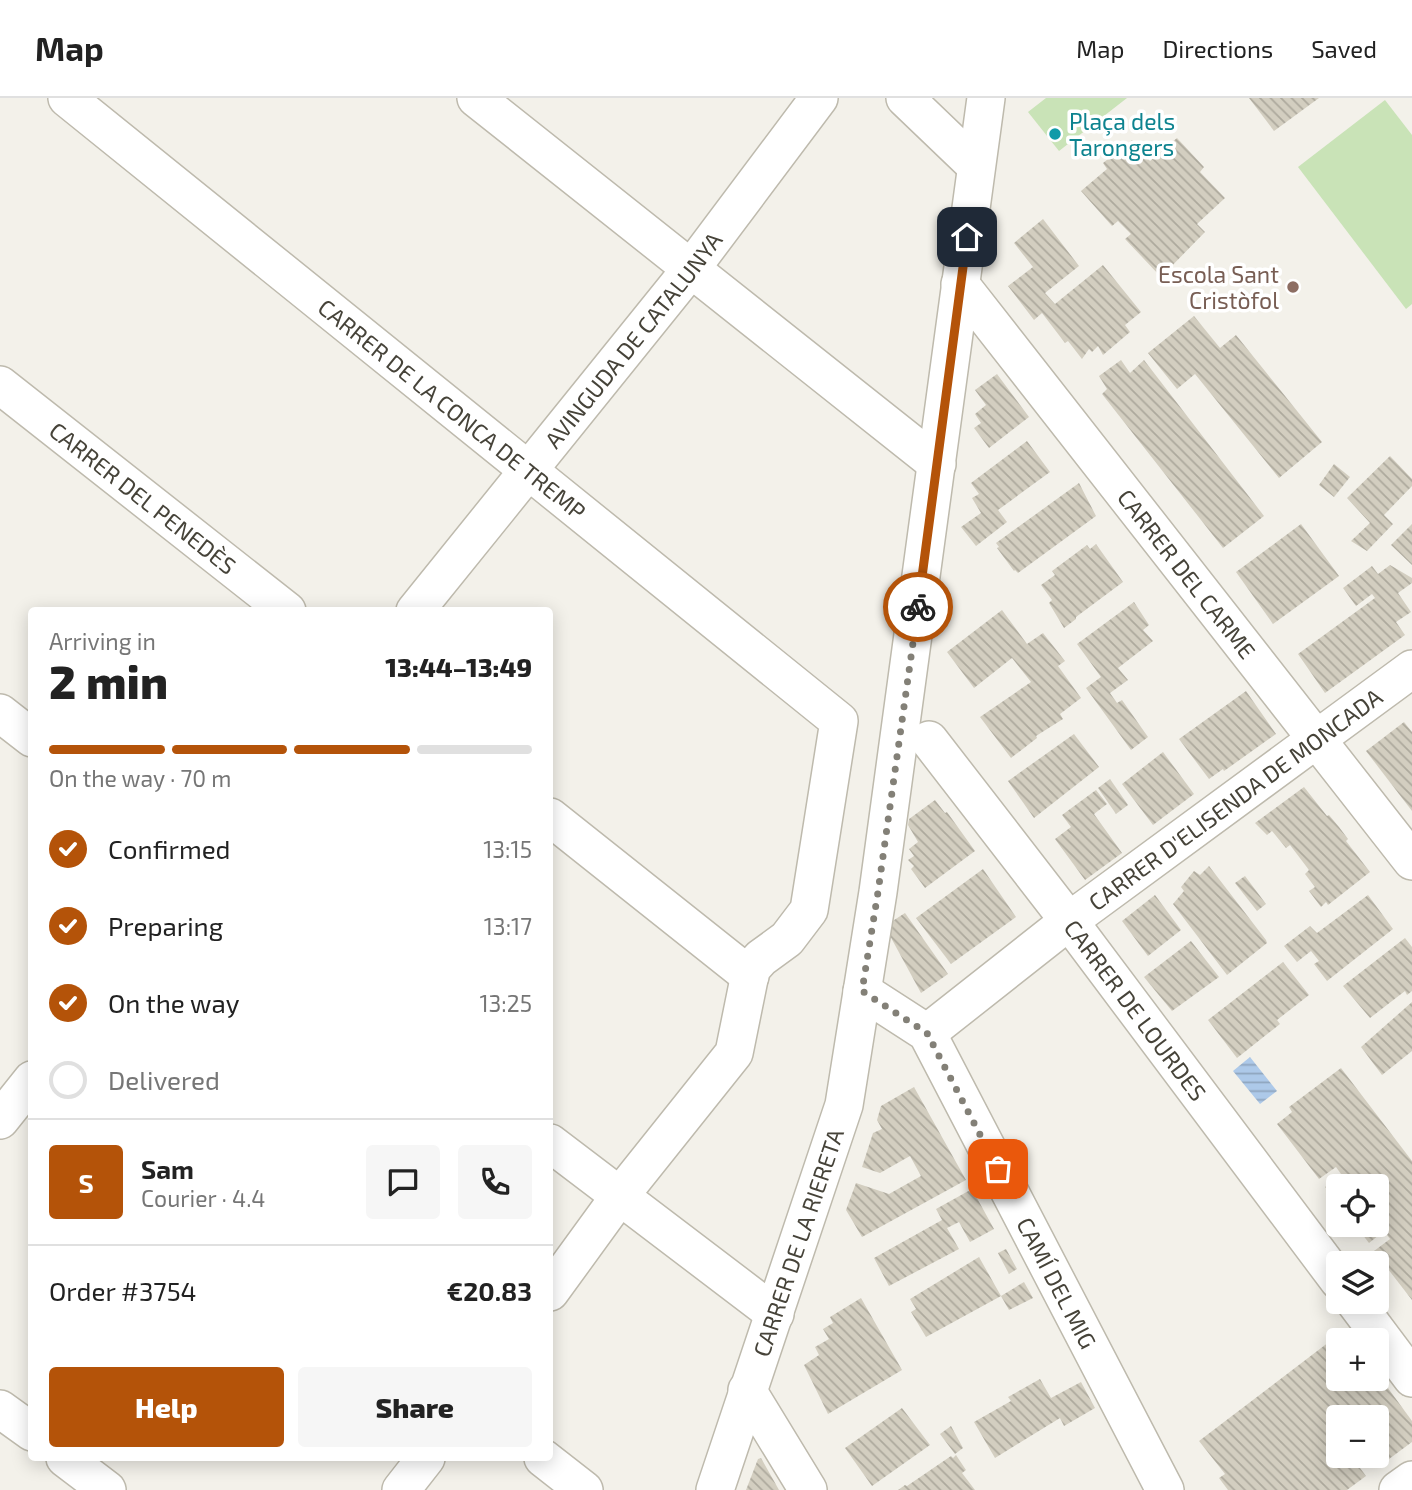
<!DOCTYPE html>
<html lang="en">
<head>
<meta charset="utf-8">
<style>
  :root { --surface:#fff; --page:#f6f6f6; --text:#222; --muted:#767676; --line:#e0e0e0; --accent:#b45309 }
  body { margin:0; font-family:"Exo 2",sans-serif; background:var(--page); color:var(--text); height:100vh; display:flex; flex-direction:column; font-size:26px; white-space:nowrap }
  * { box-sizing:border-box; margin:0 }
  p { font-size:23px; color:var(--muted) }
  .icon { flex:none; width:38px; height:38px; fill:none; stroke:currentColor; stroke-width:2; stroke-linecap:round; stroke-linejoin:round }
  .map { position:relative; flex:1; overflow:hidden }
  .side { position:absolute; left:28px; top:509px; width:525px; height:854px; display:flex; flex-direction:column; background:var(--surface); border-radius:7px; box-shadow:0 4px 18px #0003 }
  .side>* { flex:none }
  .fabs { position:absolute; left:1326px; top:1076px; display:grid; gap:14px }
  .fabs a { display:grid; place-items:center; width:63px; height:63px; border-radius:7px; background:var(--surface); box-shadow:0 4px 18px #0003; font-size:35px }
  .pin { position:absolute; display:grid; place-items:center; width:60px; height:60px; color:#fff; margin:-30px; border-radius:14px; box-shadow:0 4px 10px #0006 }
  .courier { position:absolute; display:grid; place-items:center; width:70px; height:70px; margin:-35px; border:5px solid #b45309; border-radius:50%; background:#fff; color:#222; box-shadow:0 2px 9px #0007 }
  .summary em { font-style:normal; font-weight:800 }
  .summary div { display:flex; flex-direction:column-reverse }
  .summary { display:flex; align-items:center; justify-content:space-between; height:119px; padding:0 21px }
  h1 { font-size:46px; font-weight:800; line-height:52px }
  .bar { display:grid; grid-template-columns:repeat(4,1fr); gap:10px 7px; align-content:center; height:84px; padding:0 21px }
  .bar i { height:9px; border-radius:5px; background:var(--line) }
  .bar .active { background:var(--accent) }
  .bar p { grid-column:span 4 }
  .line { display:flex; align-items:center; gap:18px; padding:0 21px; border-top:2px solid var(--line) }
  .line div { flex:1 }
  .round { display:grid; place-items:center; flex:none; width:74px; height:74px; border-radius:7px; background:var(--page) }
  ol { padding:0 21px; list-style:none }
  li { display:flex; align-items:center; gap:21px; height:77px }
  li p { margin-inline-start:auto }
  li .icon { padding:7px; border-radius:50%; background:var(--accent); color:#fff; stroke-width:4 }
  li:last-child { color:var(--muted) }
  li i { width:38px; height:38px; border:4px solid var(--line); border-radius:50% }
  .primary-button { display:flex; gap:14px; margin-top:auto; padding:14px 21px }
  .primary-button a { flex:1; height:80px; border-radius:7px; background:var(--accent); color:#fff; font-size:28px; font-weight:800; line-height:80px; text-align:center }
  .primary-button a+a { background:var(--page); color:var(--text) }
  header { display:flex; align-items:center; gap:42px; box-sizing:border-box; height:98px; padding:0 35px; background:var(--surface); border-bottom:2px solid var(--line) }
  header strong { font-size:33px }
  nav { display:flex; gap:38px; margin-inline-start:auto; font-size:24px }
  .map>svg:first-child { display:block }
  .garden { fill:#c9e3b7 }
  .water { fill:url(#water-rules) }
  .building { fill:url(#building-back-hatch) }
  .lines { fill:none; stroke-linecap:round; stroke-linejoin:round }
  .street-casing { stroke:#bebaad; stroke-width:40 }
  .street { stroke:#fff; stroke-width:37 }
  .done { stroke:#838077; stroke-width:7; stroke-dasharray:0 12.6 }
  .route { stroke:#b45309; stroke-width:9 }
  .culture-dot { fill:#0f9aa8; stroke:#fff; stroke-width:2.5 }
  .education-dot { fill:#8d6e63; stroke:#fff; stroke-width:2.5 }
  .labels { text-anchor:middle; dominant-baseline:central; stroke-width:7; stroke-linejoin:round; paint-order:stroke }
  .culture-label { font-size:23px; fill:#0d838f; stroke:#fff; text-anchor:start }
  .education-label { font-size:23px; fill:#785e54; stroke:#fff; text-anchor:end }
  .street-label { font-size:23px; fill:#464339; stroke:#fff }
</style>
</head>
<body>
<header>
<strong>Map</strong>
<nav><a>Map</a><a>Directions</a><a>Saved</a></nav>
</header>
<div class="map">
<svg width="1412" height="1392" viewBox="0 0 1412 1392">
  <defs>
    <pattern id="water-rules" width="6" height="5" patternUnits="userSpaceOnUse" patternTransform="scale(1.75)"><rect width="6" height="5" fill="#adc9e9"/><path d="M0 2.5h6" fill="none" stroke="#8fa5be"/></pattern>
    <pattern id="building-back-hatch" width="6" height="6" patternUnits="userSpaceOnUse" patternTransform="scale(1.75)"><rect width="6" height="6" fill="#d3cec0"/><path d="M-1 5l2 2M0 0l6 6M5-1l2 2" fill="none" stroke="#ada99d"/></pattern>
  </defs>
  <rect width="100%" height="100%" fill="#f3f1ea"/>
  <g class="garden">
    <polygon points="1046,0 1127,0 1059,53 1028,14"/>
    <polygon points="1385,2 1412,37 1412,206 1406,211 1298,69"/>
  </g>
  <polygon class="water" points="1250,959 1277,993 1260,1006 1233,973"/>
  <g class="building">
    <polygon points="1249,0 1319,0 1274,33"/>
    <polygon points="1177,40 1204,69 1200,74 1225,100 1197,126 1205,134 1161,179 1125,141 1131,136 1118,123 1112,128 1081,93 1107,71 1103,65 1132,42 1150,63"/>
    <polygon points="1043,121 1079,168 1045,195 1055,206 1103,167 1141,214 1125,227 1130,234 1103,257 1098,248 1092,254 1089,251 1082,261 1068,243 1065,245 1042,215 1034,222 1008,188 1033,169 1014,145"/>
    <polygon points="1194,218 1220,250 1236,237 1322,344 1279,380 1195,276 1177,291 1148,255"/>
    <polygon points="1121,262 1130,275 1144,262 1264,418 1223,450 1102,296 1107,291 1099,278"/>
    <polygon points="997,276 1029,319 989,350 974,330 981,325 975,316 986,307 975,292"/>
    <polygon points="1027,343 1050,374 998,412 1007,424 976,448 961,429 981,415 972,400 979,396 971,385"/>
    <polygon points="1390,358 1412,381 1412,388 1384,417 1393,426 1367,453 1351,443 1370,425 1347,400"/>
    <polygon points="1334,366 1350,379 1334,399 1319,387"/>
    <polygon points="1079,385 1096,418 1018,475 1015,472 1014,473 997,450 999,449 996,445"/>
    <polygon points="1301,426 1339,478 1273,526 1236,474"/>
    <polygon points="1412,426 1412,467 1391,447"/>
    <polygon points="1096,446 1123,484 1076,519 1076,521 1064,530 1049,505 1052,502 1041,487 1055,477 1052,473 1087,447 1090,451"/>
    <polygon points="1390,467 1412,480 1412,485 1398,495 1411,514 1396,524 1405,537 1325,595 1298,556 1375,500 1372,496 1356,508 1343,490 1372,468 1378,476"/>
    <polygon points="1134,504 1149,527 1143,532 1153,543 1118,570 1128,582 1110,595 1117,605 1122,602 1148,639 1131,652 1086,590 1101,579 1077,546"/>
    <polygon points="1002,512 1027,546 1043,535 1065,563 1058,568 1081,600 1060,616 1063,621 1036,638 1037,640 1011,660 980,619 1031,584 1012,560 974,590 947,554"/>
    <polygon points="1246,593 1276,636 1224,673 1223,671 1209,681 1179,641"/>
    <polygon points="1404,624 1412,634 1412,713 1366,653"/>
    <polygon points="1074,636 1099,669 1034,720 1008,683"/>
    <polygon points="1163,654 1194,696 1153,727 1122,686"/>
    <polygon points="1110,681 1128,707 1116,716 1098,690"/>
    <polygon points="1304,689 1327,718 1329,717 1339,729 1348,741 1346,743 1370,774 1328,807 1326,804 1321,809 1309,793 1315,789 1305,776 1309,772 1290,747 1286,750 1272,733 1267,737 1255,725"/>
    <polygon points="1096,692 1107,706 1094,716 1122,755 1085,782 1055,741 1071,729 1062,717"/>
    <polygon points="935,702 945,715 947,714 975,753 925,790 911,771 914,768 908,762 914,758 909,751 918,744 908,727 909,721"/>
    <polygon points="1209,768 1266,842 1267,845 1227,877 1173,806 1184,793 1181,789 1194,773 1200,777"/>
    <polygon points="983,771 1016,819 951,866 916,820"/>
    <polygon points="1245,778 1266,806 1257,813 1235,785"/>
    <polygon points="1155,797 1181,832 1148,858 1122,823"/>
    <polygon points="1368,797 1393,831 1327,883 1314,866 1319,863 1311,853 1297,864 1284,848 1310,828 1317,835"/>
    <polygon points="905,815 948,876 921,895 889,836 891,824"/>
    <polygon points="1405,840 1412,849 1412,893 1407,897 1405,893 1370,920 1343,888"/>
    <polygon points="1191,843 1219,879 1172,913 1144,879"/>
    <polygon points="1283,864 1309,897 1277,922 1280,926 1237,960 1208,922"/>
    <polygon points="1412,904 1412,953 1382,977 1361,949"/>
    <polygon points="1341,970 1412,1063 1412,1202 1374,1153 1390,1141 1384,1133 1369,1145 1355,1127 1377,1127 1377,1088 1339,1088 1339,1106 1325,1089 1341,1076 1336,1069 1319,1081 1277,1026 1292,1014 1289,1009"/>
    <polygon points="914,989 966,1082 862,1139 846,1112 856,1085 889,1096 921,1078 910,1058 880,1075 862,1069 873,1035 882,1031 877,1022 881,1008"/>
    <polygon points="972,1091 994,1131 970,1144 959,1124 947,1130 959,1151 889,1188 874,1160 942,1122 936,1111"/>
    <polygon points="1006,1151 1017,1171 1009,1176 998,1155"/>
    <polygon points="979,1159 1001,1198 926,1239 911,1214 916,1211 910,1201"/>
    <polygon points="1024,1184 1033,1200 1009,1212 1001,1198"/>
    <polygon points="861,1200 902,1272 828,1316 804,1267 819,1257 815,1249 829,1241 823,1231 833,1225 830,1219"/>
    <polygon points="1346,1231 1354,1242 1339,1242 1339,1281 1377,1281 1377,1275 1412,1323 1412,1344 1389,1361 1377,1346 1377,1320 1339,1320 1339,1358 1351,1358 1366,1378 1347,1392 1228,1392 1219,1380 1225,1376 1199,1343"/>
    <polygon points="1040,1281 1051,1300 1081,1284 1095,1310 1064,1328 1060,1320 995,1360 974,1324 1011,1303 1008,1299"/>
    <polygon points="902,1310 930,1347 872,1388 845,1350"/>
    <polygon points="951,1328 963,1350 955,1356 940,1336"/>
    <polygon points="956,1357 966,1372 962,1375 975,1392 898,1392 905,1387 907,1388 951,1358 953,1360"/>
    <polygon points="761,1360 779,1392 746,1392 758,1361"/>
  </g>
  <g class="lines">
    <g class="street-casing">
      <g id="street">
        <path id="s1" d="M67,0L839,623L809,812L787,841L761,860L751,871L734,955L619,1099L550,1194"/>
        <polyline points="476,0 937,366"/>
        <polyline points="905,0 976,68"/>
        <path id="s2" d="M960,186L1412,763"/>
        <path id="s3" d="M0,287L287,513"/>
        <path id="s4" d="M415,513L690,172L819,0"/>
        <polyline points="0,615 32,640"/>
        <path id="s5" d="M929,642L1069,823L1339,1183"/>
        <polyline points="550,719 750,878"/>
        <path id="s6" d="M862,893L927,935L1165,1392"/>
        <path id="s7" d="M927,935L1069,823L1412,571"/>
        <polyline points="0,1022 32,982"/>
        <polyline points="550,1045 775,1216"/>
        <polyline points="1355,1204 1412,1280"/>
        <polyline points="747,1292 808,1392"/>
        <polyline points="0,1311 32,1334"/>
        <polyline points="65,1360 107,1392"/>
        <polyline points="543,1360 584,1392"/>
        <polyline points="401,1392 426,1360"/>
        <path id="s8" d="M715,1392L844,1007L878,794L986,0"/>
        <polyline points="1398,1392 1412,1382"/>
      </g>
    </g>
    <use href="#street" class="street"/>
  </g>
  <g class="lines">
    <polyline class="done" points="918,509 878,794 862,893 927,935 998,1071"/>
    <polyline class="route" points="918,509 967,139"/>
  </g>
  <circle class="culture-dot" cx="1055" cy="36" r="7"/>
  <circle class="education-dot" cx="1293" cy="189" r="7"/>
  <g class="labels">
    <g class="culture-label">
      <text x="1069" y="23">Plaça dels<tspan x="1069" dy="26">Tarongers</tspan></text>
    </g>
    <g class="education-label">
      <text x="1279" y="176">Escola Sant<tspan x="1279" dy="26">Cristòfol</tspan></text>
    </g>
    <g class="street-label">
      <text stroke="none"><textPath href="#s4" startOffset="348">AVINGUDA DE CATALUNYA</textPath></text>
      <text stroke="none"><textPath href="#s1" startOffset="495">CARRER DE LA CONCA DE TREMP</textPath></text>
      <text stroke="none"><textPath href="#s3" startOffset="182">CARRER DEL PENEDÈS</textPath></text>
      <text stroke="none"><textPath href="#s2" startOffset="368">CARRER DEL CARME</textPath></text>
      <text stroke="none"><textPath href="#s7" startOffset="387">CARRER D'ELISENDA DE MONCADA</textPath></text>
      <text stroke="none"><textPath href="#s5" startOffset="340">CARRER DE LOURDES</textPath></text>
      <text stroke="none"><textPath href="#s8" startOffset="261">CARRER DE LA RIERETA</textPath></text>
      <text stroke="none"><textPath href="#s6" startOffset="359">CAMÍ DEL MIG</textPath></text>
    </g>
  </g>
</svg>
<div class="fabs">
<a><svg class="icon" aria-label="locate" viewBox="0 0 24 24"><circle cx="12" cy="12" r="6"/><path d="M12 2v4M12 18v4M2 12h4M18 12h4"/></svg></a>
<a><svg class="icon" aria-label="layers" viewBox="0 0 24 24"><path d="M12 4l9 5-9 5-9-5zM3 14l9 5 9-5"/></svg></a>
<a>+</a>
<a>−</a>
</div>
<div class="pin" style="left:998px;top:1071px;background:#ea580c"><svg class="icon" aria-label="bag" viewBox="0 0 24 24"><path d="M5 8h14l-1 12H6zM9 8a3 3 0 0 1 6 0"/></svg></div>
<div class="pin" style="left:967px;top:139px;background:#1f2937"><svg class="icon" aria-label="home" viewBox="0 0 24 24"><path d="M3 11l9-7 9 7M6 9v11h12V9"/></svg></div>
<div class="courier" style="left:918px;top:509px"><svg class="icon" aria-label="bike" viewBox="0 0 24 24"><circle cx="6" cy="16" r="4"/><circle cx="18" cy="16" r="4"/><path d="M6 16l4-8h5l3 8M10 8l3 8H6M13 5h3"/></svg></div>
<section class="side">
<div class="summary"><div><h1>2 min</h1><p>Arriving in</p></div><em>13:44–13:49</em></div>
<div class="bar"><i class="active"></i><i class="active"></i><i class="active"></i><i></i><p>On the way · 70 m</p></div>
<ol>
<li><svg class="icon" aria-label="check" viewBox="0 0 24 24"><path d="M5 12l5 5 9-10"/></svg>Confirmed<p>13:15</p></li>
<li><svg class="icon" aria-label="check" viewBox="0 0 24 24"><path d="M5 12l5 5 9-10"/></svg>Preparing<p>13:17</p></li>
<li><svg class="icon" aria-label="check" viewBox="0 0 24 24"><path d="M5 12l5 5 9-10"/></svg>On the way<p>13:25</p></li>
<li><i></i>Delivered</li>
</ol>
<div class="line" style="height:126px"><b class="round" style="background:var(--accent);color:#fff">S</b><div><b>Sam</b><p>Courier · 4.4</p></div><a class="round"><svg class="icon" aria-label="chat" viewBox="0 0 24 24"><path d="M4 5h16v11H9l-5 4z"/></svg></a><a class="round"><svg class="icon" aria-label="phone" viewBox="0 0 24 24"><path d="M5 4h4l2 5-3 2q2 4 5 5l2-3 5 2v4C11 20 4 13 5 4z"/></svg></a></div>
<div class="line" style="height:91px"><div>Order #3754</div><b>€20.83</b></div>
<div class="primary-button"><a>Help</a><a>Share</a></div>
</section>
</div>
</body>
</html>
